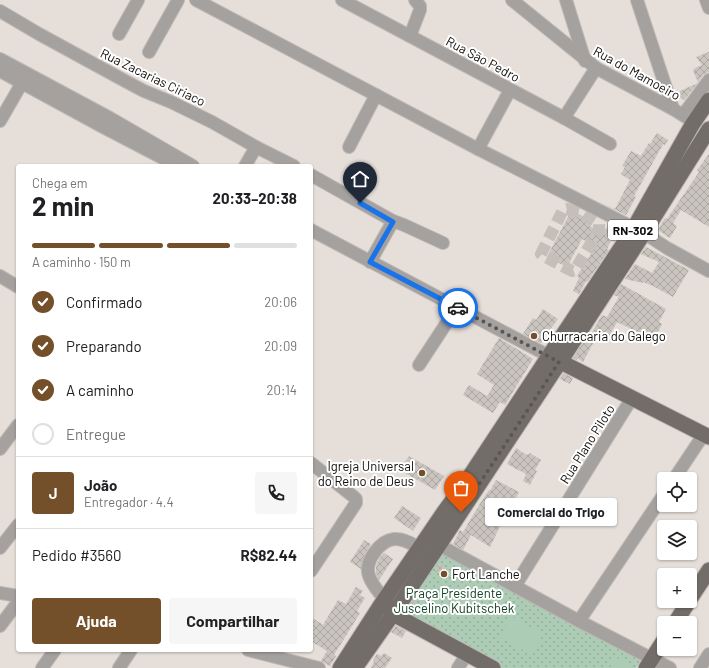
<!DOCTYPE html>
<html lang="pt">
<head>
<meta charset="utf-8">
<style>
  :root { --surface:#fff; --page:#f6f6f6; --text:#202124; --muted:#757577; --line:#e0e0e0; --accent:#74502a }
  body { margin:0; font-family:Barlow,sans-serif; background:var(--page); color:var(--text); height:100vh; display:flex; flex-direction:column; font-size:15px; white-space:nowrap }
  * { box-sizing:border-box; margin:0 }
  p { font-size:13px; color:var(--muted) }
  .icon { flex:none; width:22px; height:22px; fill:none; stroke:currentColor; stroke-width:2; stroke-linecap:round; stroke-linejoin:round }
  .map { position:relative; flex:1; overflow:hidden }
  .details { position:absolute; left:16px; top:164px; width:297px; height:488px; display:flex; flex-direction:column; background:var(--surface); border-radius:4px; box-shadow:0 1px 3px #0004 }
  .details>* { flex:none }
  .tools { position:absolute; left:657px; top:472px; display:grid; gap:8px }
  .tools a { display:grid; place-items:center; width:40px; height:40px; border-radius:4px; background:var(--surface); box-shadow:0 1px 3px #0004; font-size:20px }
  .pin { position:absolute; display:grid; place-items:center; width:34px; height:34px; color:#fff; margin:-41px -17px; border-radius:50% 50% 50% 0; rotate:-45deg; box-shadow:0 0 4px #0007 }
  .pin .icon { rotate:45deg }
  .courier { position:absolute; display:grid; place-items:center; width:40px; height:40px; margin:-20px; border:3px solid #1a73e8; border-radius:50%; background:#fff; color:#222; box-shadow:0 1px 5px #0007 }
  .bubble { position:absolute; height:28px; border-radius:4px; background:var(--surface); box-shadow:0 1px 3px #0004; font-size:13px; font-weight:700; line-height:28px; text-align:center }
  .summary em { font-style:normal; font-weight:700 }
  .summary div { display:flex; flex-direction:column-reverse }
  .summary { display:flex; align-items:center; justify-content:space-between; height:68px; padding:0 16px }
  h1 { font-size:26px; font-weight:700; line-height:30px }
  .bar { display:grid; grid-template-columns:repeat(4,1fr); gap:6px 4px; align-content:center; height:48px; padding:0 16px }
  .bar i { height:5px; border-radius:3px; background:var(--line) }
  .bar .on { background:var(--accent) }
  .bar p { grid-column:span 4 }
  .line { display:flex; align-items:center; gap:10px; padding:0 16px; border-top:1px solid var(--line) }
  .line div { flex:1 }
  .round { display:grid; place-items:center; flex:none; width:42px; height:42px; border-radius:4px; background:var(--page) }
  ol { padding:0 16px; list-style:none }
  li { display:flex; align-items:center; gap:12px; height:44px }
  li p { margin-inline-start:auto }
  li .icon { padding:4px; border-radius:50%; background:var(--accent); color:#fff; stroke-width:4 }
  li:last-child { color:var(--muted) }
  li i { width:22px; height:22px; border:2px solid var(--line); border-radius:50% }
  .action { display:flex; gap:8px; margin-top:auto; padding:8px 16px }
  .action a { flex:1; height:46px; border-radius:4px; background:var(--accent); color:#fff; font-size:16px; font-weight:700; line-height:46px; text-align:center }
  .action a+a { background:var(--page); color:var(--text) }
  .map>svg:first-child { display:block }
  .green { fill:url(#green-dots) }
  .pitch { fill:#acccb5 }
  .building { fill:url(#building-cross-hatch) }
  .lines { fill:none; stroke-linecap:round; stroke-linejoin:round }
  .minor-tunnel { stroke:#c5bfba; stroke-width:12; stroke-dasharray:12 6; stroke-linecap:butt }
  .minor-casing { stroke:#beb8b4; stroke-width:14 }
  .major-casing { stroke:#beb8b4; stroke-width:17 }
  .minor { stroke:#a4a19f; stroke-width:12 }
  .major { stroke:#736d69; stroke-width:15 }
  .done { stroke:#5a5653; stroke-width:4; stroke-dasharray:0 7.2 }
  .route { stroke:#1a73e8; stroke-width:5 }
  .poi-dot { fill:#74502a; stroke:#fff; stroke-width:1.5 }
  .labels { text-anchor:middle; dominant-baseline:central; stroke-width:4; stroke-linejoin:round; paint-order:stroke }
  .shield { fill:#fff; stroke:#575654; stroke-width:1 }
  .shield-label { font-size:12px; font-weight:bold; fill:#0f0d0b }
  .street-label { font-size:13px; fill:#0f0d0b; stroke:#fff }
  .poi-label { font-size:13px; fill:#0f0d0b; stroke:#fff; text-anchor:start }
  .park-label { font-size:13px; fill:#124125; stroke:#fff }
</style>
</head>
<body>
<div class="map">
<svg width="709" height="668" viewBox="0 0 709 668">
  <defs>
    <pattern id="green-dots" width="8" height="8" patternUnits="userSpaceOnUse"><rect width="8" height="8" fill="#acccb5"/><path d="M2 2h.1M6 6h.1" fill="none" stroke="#93ae9a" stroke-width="1.8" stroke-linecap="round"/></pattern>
    <pattern id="building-cross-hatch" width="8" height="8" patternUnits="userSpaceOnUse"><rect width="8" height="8" fill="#cac4bf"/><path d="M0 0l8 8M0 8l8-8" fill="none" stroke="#aca7a3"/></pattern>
  </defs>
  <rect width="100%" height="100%" fill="#e5ded9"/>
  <polygon class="green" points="446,553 642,659 636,668 502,668 409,619 400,607 433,558"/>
  <g class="pitch">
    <polygon points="511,616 543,634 532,655 499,637"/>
    <polygon points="616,657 633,668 609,668"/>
  </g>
  <g class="building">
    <polygon points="709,52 709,73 707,72 707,73 703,75 698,82 693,71 695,68 702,65 696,57"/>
    <polygon points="698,83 684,100 680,97 680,91"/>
    <polygon points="657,133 668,140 665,145 663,144 651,166 634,196 636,197 626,215 603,204 615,209 630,180 621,174 625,167 622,166 631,151 641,156 649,143 650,144"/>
    <polygon points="709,154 709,227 681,210 673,223 677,226 670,238 658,230 665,218 667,219 699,172 697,170"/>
    <polygon points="577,213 592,221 590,226 603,234 608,225 620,233 614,242 611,241 607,249 609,250 587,282 586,281 579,294 573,291 579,278 577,276 596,246 582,239 567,267 547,257 569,215 574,217"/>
    <polygon points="646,247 689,270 673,297 653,286 643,282 643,283 625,279 635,264 652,273 659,262 641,254"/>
    <polygon points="621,284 666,309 659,322 662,324 654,340 617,322 608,338 599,332 583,362 577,358 577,360 573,358 589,333 591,334 602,315 607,317 619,297 614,295"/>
    <polygon points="543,309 558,319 546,335 541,343 523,334 533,318 536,320"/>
    <polygon points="499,338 533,359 505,405 500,402 493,413 463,395 469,385 487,396 494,385 477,374"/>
    <polygon points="563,373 573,378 570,384 560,379"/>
    <polygon points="516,448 527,455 530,453 541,460 535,470 537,471 530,485 523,481 526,474 507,464"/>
    <polygon points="409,456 444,476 435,490 400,470"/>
    <polygon points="496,480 519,492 514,502 511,500 503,515 505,516 490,547 471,535 463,550 453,544 460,530 463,532 481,502 489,490 490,491"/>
    <polygon points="402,506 421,518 413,531 394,518"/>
    <polygon points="364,540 371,544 364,556 361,569 350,562"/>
    <polygon points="384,553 393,559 379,580 376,574 376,566 380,557"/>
    <polygon points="439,564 450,571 446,577 435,571"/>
    <polygon points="356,587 363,591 360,595 365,598 357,611 360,613 334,655 336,656 330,666 321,661 327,651 311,641 311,617 323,625 338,600 346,604"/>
    <polygon points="413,601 421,606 416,614 408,609"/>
    <polygon points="396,626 406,631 402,638 391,632"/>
    <polygon points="384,653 392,658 385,668 371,668 374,661 373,660 377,654 381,656"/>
  </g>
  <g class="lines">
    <polygon class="minor-tunnel" points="567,209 584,214 599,224 599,230 575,270 572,271 542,255 541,254 563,210"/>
    <g class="minor-casing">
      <g id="minor">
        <polyline points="196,0 478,149 634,228"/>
        <polyline points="342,0 564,118 610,144"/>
        <polyline points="512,0 596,68 673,109 694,122"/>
        <polyline points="566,0 585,61"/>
        <polyline points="637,0 673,109"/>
        <polyline points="706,0 709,8"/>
        <polyline points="0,11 39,34 127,82 144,91 171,102 212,122 256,147 294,166"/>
        <polyline points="119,34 138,0"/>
        <polyline points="410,36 420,10 420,6 415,0"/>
        <polyline points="149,52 178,0"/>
        <polyline points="0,59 110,118 193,166"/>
        <polyline points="0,71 103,127 174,164"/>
        <polyline points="683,115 709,80"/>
        <polyline points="564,118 596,68"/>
        <polyline points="0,121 26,76"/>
        <polyline points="349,147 376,95"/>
        <polyline points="478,149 510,90"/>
        <polyline points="245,166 256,147"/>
        <polyline points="311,175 393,221 404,225 443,243"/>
        <polyline points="311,230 549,356"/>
        <polyline points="644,233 667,248 709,271"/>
        <polyline points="370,262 393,221"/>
        <polyline points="0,276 18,287"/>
        <polyline points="419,365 457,307"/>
        <polyline points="0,449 18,425"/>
        <polyline points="311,463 354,497 356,499 356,503 311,571"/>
        <polyline points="674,479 704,434"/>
        <polyline points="439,545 579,621 670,668"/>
        <polyline points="0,548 18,525"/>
        <polyline points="515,586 632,398"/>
        <polyline points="0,593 18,596"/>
        <path d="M385,600C379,592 372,585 369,576C364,562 379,541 394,539C403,538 412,544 420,548"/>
        <polyline points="579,621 664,494"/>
        <polyline points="0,626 18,602"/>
        <polyline points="248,650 319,668"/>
        <polyline points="42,668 55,650"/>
        <polyline points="119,668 131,650"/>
        <polyline points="458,668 467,654"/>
        <polyline points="700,668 709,654"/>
      </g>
    </g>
    <g class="major-casing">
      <g id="major">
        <polyline points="551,357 709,437"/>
        <polyline points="690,599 709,570"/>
        <polyline points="389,606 389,609 393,614 493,668"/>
        <polyline points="675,623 689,601"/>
        <polyline points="340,668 380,606 444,512 466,482 549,356 634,228 692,125 709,100"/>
        <polyline points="355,668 393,614 439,545 567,351 644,233 709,129"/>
        <polyline points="646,668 664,640"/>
      </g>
    </g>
    <use href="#minor" class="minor"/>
    <use href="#major" class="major"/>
  </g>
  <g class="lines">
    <polyline class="done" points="458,308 559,362 461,512"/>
    <polyline class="route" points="360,203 393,222 370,262 458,308"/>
  </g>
  <g class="poi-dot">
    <circle cx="534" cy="336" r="4"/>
    <circle cx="422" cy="473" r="4"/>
    <circle cx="444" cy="574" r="4"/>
  </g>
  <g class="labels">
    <rect class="shield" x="608" y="220" width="50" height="20" rx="3"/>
    <g class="shield-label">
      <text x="633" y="230">RN-302</text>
    </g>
    <g class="street-label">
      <text transform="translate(483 59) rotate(28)">Rua São Pedro</text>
      <text transform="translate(637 73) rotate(29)">Rua do Mamoeiro</text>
      <text transform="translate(153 77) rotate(26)">Rua Zacarias Ciriaco</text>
      <text transform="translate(587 444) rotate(-58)">Rua Plano Piloto</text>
    </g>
    <g class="poi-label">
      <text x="542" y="336">Churracaria do Galego</text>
      <text x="414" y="466" text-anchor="end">Igreja Universal<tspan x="414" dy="15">do Reino de Deus</tspan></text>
      <text x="452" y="574">Fort Lanche</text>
    </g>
    <g class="park-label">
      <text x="454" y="593">Praça Presidente<tspan x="454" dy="15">Juscelino Kubitschek</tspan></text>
    </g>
  </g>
</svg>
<div class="tools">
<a><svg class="icon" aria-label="locate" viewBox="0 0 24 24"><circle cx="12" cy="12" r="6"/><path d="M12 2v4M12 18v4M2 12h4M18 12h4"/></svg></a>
<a><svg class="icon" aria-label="layers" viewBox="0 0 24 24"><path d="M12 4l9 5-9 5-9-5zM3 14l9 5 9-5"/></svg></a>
<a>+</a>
<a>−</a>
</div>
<div class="pin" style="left:461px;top:512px;background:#ea580c"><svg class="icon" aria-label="bag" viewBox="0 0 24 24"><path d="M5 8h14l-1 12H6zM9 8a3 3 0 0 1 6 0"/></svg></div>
<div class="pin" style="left:360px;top:203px;background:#1f2937"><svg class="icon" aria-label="home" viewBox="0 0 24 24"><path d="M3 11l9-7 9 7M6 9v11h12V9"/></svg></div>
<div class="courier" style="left:458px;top:308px"><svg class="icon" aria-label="car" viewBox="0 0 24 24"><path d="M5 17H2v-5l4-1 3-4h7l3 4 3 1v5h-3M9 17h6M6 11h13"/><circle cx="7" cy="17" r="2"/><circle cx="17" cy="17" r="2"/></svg></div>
<div class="bubble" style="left:485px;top:498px;width:132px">Comercial do Trigo</div>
<section class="details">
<div class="summary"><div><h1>2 min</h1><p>Chega em</p></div><em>20:33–20:38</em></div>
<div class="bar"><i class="on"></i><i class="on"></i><i class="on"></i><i></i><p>A caminho · 150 m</p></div>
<ol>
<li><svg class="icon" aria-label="check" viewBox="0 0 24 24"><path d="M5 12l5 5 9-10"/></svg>Confirmado<p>20:06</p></li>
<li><svg class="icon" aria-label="check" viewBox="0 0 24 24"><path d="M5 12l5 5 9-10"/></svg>Preparando<p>20:09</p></li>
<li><svg class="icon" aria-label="check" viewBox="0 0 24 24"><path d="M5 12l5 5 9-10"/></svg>A caminho<p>20:14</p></li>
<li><i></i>Entregue</li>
</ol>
<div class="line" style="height:72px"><b class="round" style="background:var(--accent);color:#fff">J</b><div><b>João</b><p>Entregador · 4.4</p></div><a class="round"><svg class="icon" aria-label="phone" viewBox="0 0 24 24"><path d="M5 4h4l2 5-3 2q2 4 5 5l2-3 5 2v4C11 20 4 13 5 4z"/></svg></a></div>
<div class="line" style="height:52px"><div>Pedido #3560</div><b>R$82.44</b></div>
<div class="action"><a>Ajuda</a><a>Compartilhar</a></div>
</section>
</div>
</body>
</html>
